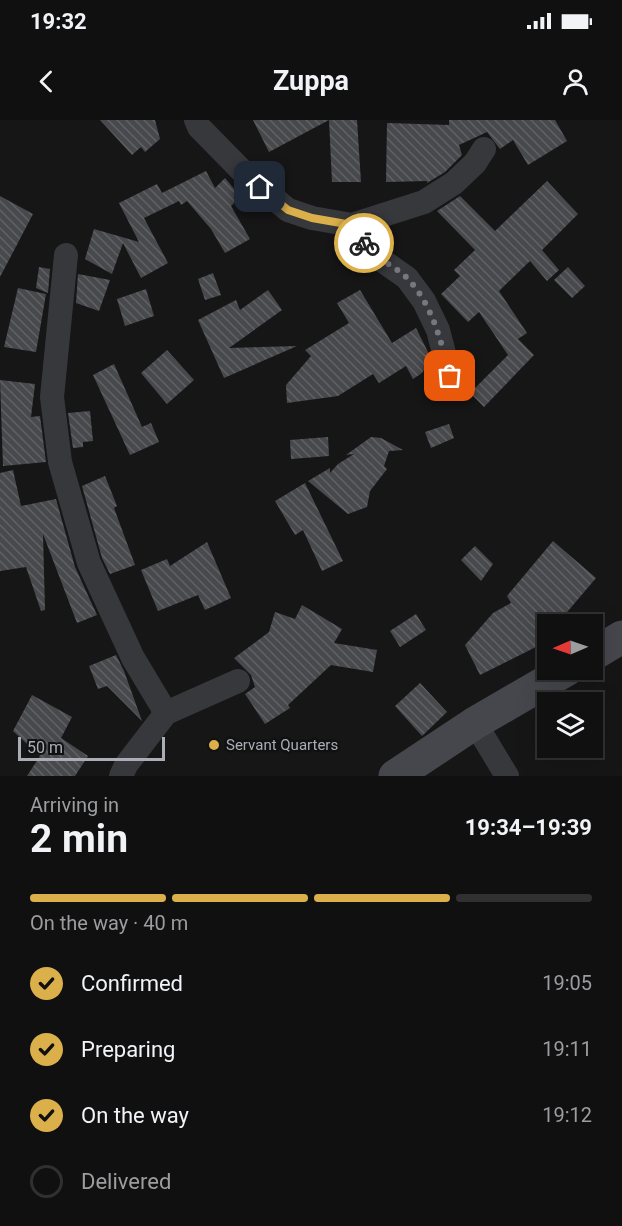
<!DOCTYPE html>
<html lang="en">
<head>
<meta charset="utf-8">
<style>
  :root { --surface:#101011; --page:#1e1e1f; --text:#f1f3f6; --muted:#9c9d9f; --line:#303031; --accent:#dbb04b }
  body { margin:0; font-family:Roboto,sans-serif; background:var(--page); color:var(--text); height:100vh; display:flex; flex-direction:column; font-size:22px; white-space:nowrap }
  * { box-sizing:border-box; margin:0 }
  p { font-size:20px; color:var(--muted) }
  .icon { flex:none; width:33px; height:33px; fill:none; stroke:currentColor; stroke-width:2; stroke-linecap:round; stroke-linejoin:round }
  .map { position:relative; height:656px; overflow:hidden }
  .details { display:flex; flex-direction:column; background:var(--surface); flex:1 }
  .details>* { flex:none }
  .needle { width:39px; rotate:268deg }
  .controls { position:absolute; left:537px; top:494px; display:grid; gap:12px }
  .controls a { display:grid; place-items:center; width:66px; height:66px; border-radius:0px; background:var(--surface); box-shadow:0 6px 24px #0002,0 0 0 2px var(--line); font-size:30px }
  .scale { position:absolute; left:18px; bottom:15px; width:147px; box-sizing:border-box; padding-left:6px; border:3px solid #aaadb6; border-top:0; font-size:16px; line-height:21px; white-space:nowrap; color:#aaadb6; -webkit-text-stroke:4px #111112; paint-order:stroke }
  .pin { position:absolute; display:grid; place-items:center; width:51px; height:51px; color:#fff; margin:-26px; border-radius:12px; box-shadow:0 3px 9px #0006 }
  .courier { position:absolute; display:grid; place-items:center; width:60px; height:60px; margin:-30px; border:4px solid #dbb04b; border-radius:50%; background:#fff; color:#222; box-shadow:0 2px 8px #0007 }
  .head em { font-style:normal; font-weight:700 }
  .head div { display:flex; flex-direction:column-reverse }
  .head { display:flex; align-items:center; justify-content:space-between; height:102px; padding:0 30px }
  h1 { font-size:39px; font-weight:700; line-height:45px }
  .bar { display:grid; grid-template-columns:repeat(4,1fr); gap:9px 6px; align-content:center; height:72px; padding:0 30px }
  .bar i { height:8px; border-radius:4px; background:var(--line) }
  .bar .current { background:var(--accent) }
  .bar p { grid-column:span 4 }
  ol { padding:0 30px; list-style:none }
  li { display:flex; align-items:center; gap:18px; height:66px }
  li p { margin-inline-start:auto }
  li .icon { padding:6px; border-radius:50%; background:var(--accent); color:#111; stroke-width:4 }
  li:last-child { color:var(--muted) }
  li i { width:33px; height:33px; border:3px solid var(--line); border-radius:50% }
  .status { display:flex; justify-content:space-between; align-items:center; height:42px; padding:0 30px; background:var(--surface); direction:ltr }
  .status svg { height:16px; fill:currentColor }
  header { display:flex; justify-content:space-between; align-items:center; height:78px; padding:0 30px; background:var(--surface); font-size:27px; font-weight:700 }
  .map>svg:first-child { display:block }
  .building { fill:url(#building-back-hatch) }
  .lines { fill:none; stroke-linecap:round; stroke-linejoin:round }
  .street { stroke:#37383c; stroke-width:24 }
  .secondary { stroke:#46474c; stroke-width:33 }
  .done { stroke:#76787e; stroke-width:6; stroke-dasharray:0 10.8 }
  .route { stroke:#dbb04b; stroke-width:8 }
  .poi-dot { fill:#dbb04b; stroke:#111112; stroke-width:2 }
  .labels { text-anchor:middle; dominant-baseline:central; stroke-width:5; stroke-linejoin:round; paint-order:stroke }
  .poi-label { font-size:15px; fill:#aaadb6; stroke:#111112; text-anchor:start }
</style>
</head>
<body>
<div class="status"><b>19:32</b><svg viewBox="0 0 49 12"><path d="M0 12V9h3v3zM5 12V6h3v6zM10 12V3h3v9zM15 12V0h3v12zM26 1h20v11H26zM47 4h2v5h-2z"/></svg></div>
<header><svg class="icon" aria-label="back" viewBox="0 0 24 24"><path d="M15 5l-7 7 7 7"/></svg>Zuppa<svg class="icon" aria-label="person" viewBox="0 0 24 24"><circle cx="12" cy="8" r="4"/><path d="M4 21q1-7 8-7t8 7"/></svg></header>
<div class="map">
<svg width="622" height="656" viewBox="0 0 622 656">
  <defs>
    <pattern id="building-back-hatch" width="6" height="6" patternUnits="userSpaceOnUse" patternTransform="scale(1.5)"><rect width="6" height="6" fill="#48494c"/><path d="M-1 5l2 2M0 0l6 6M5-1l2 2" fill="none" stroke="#606164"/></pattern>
  </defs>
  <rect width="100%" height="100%" fill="#161617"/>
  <g class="building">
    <polygon points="100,0 155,0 160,19 145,32 141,27 132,35"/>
    <polygon points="253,0 357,0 361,62 332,62 329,0 269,32"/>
    <polygon points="449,0 555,0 567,21 528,45 513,20 500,29 487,12 459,25 462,35 445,52 427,63 427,61 386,62 387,3 449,5"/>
    <polygon points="206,51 215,68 225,58 241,77 231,86 250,119 225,133 211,109 187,81 181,85 179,81 144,98 168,143 141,158 123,123 112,154 85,139 94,109 139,122 119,83 157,64 162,73"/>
    <polygon points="547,61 578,94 542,130 559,150 547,161 530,141 499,171 527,213 518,219 534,235 484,287 470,273 508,235 479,192 468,202 441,174 460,156 454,150 475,130 437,91 460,76 495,111"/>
    <polygon points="0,76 33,94 0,157"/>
    <polygon points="39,147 50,149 48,173 36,168"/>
    <polygon points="568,147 585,166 572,178 554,160"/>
    <polygon points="213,153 221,175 205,180 198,159"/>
    <polygon points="78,154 110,160 99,191 76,183"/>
    <polygon points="18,168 46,174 36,232 4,227"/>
    <polygon points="146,169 154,196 125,206 117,179"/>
    <polygon points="268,170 282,190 229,228 297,226 224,258 198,200 236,180 240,190"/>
    <polygon points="360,170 392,223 416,208 431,238 422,253 413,259 406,246 379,263 373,254 338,276 287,283 286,265 311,236 305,230 349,203 337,183"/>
    <polygon points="167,230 194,260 167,284 141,253"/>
    <polygon points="114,244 142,307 151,303 159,322 130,335 93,255"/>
    <polygon points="0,260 35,264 31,297 40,296 46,342 3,346"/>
    <polygon points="90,291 93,321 83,322 83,327 73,328 68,293"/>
    <polygon points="449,304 454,318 431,328 425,312"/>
    <polygon points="328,317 329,336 291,339 290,320"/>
    <polygon points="371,317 381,318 403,330 389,331 384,346 387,349 370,371 367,387 348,394 308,361 330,348 330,353 338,344 354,334 346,335"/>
    <polygon points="13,350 21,386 56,379 75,447 97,495 77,503 43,414 45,490 41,491 26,447 0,451 0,353"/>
    <polygon points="105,356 117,386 114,388 135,445 110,454 102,438 82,366"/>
    <polygon points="305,363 343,441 322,451 303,410 295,415 275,381"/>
    <polygon points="553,421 596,458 557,504 548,504 548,515 538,526 480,555 465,525 493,493 511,483 507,476"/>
    <polygon points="207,422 231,478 205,490 198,475 158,491 141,450 167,439 170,446"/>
    <polygon points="475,426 493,444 481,461 461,440"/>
    <polygon points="302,485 342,509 334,523 377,530 373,552 331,545 288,585 290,588 265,604 245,574 255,567 251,555 234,538 269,512 275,492 295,499"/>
    <polygon points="416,494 426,510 400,527 390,511"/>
    <polygon points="116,535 124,551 142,601 107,566 98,569 89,546"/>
    <polygon points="420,563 447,592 422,616 395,586"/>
    <polygon points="32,575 72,597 61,618 88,636 75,656 27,656 40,636 13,611"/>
  </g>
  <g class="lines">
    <g class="street">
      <polyline points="196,0 199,7 246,55 288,90 312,98 352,105 424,82 454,63 475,43 484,29"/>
      <polyline points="352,105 370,132 407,158 424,181 438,210 450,256"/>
      <polyline points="66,135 52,277 60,342 89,443 133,538 166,593"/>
      <polyline points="475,603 507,656"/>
      <polyline points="121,656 126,645 166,593 238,561"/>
    </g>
    <g class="secondary">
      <polyline points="592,535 622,517"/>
      <polyline points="395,656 475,603 568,549"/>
    </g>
  </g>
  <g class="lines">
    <path class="done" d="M364,123C375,139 394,145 407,158C433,185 441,222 450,256"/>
    <polyline class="route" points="260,67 288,90 312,98 352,105 364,123"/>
  </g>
  <circle class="poi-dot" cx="214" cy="625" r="6"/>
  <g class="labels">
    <g class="poi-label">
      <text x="226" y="625">Servant Quarters</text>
    </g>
  </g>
</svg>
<div class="controls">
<a><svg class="needle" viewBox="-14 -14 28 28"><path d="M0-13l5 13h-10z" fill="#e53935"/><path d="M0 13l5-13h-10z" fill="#9c9d9f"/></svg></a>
<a><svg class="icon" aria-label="layers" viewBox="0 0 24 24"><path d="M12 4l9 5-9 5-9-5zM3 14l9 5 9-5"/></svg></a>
</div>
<div class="scale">50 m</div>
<div class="pin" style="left:450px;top:256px;background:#ea580c"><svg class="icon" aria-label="bag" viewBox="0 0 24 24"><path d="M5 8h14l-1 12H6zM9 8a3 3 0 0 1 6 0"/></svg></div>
<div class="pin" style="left:260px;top:67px;background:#1f2937"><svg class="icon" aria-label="home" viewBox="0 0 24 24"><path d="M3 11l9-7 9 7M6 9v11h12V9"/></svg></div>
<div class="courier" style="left:364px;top:123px"><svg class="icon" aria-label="bike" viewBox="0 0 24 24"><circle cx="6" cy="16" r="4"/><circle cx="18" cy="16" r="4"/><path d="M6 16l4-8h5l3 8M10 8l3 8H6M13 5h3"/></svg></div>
</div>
<section class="details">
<div class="head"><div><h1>2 min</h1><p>Arriving in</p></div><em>19:34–19:39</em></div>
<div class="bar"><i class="current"></i><i class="current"></i><i class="current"></i><i></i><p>On the way · 40 m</p></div>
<ol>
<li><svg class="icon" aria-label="check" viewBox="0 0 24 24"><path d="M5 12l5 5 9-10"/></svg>Confirmed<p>19:05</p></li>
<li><svg class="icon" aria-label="check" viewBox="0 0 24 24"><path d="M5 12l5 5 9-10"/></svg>Preparing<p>19:11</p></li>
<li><svg class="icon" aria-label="check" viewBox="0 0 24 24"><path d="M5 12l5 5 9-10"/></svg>On the way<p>19:12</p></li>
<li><i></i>Delivered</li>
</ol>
</section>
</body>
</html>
